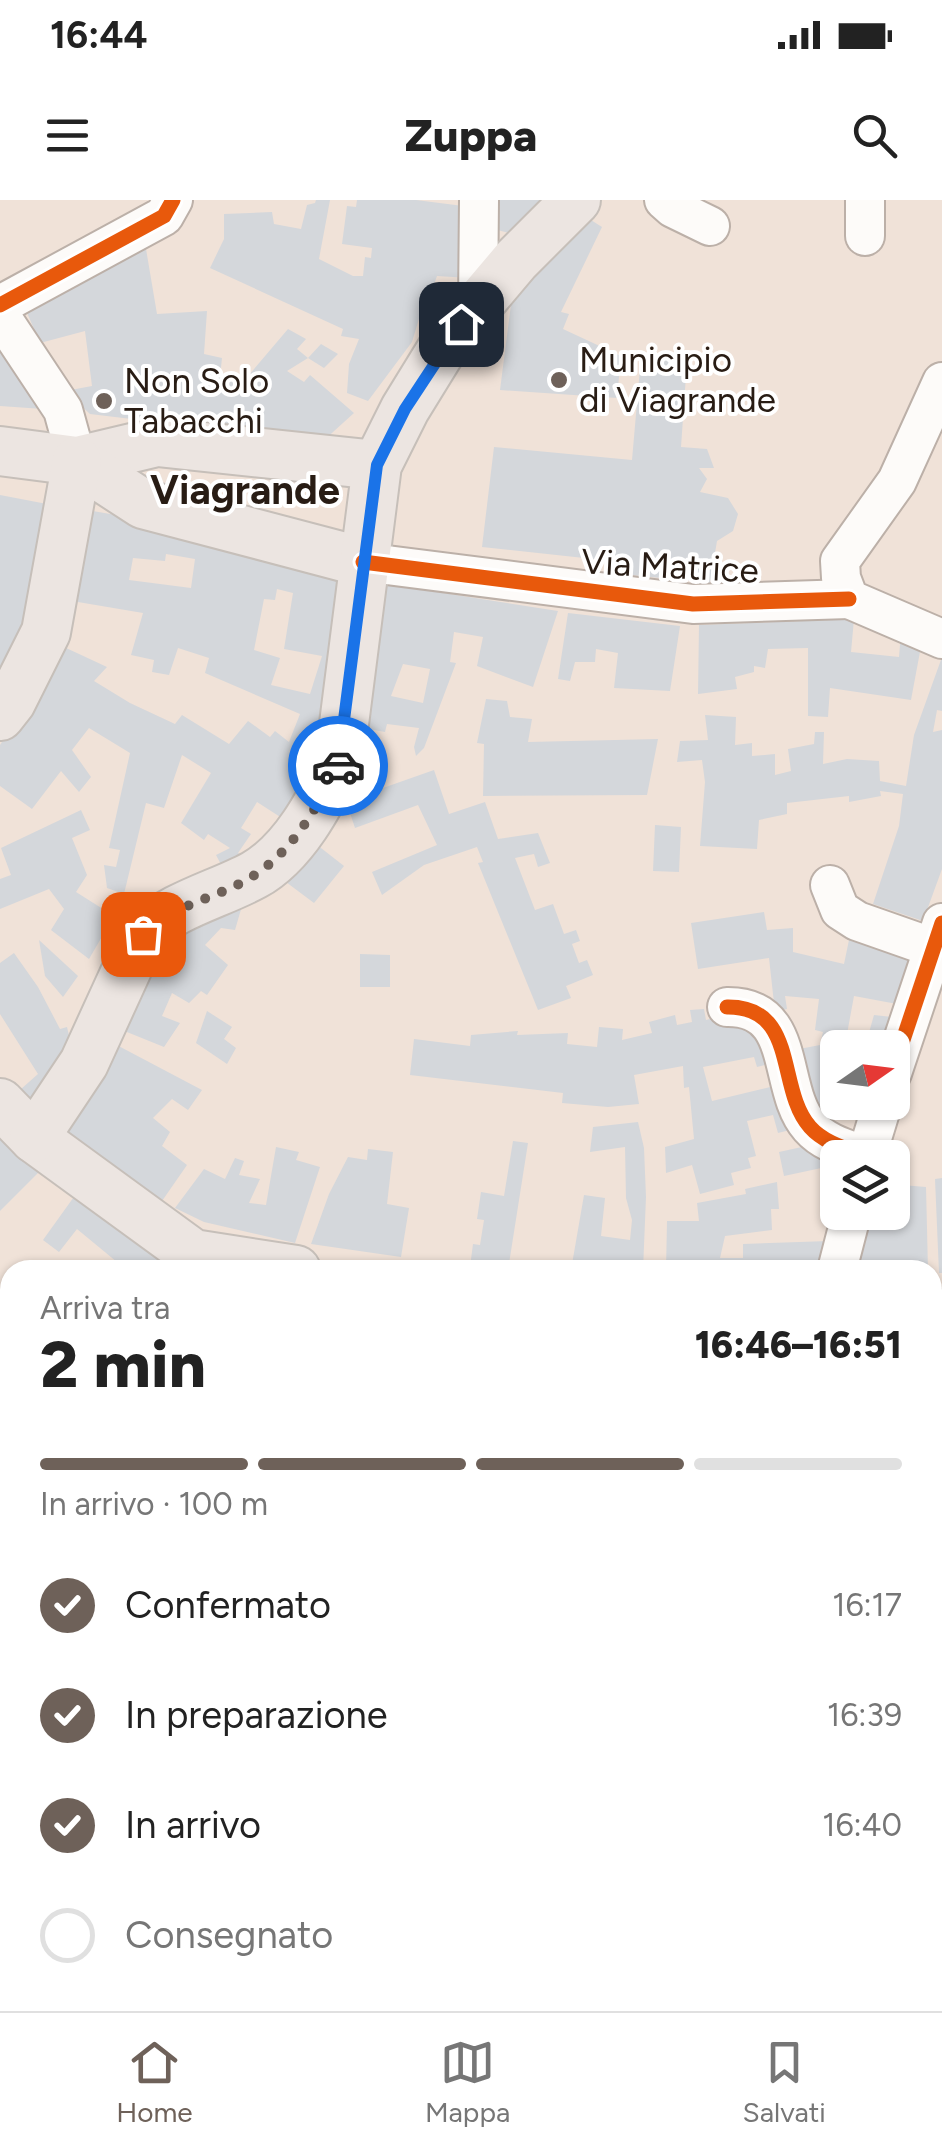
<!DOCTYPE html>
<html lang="it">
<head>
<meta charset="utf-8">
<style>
  :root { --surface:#fff; --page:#f2f2f2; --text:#222; --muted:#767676; --line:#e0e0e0; --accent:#6e6159 }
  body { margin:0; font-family:Figtree,sans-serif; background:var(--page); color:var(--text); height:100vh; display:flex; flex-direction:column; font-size:38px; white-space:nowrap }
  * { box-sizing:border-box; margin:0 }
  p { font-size:32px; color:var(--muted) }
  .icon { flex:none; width:55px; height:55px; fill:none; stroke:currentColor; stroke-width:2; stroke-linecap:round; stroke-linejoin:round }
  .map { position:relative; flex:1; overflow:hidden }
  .panel { position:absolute; left:0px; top:1060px; width:942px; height:752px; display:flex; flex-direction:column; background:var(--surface); border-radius:30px 30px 0 0; box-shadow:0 2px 8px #0004 }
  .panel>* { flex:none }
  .needle { width:65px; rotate:76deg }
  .buttons { position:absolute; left:820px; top:830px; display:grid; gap:20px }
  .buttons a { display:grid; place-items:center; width:90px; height:90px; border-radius:15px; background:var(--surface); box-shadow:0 2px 8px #0004; font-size:50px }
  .pin { position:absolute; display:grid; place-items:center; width:85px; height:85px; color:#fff; margin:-42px; border-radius:20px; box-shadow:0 5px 15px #0006 }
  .courier { position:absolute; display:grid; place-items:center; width:100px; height:100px; margin:-50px; border:8px solid #1a73e8; border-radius:50%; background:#fff; color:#222; box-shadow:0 2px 12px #0007 }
  .headline em { font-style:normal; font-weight:800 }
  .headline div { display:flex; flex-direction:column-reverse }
  .headline { display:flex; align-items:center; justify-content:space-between; height:170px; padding:0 40px }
  h1 { font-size:65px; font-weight:800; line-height:75px }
  .bar { display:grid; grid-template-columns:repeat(4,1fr); gap:15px 10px; align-content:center; height:120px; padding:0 40px }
  .bar i { height:12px; border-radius:8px; background:var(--line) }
  .bar .on { background:var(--accent) }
  .bar p { grid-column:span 4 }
  ol { padding:0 40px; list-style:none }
  li { display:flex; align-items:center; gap:30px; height:110px }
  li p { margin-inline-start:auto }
  li .icon { padding:10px; border-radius:50%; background:var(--accent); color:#fff; stroke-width:4 }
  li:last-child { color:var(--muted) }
  li i { width:55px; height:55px; border:5px solid var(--line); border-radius:50% }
  .status { display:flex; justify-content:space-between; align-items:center; height:70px; padding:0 50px; background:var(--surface); direction:ltr }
  .status svg { height:28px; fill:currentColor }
  header { display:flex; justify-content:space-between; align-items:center; height:130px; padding:0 40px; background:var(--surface); font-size:45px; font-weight:800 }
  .dock { display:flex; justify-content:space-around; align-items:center; height:140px; border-top:2px solid var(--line); background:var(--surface); font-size:28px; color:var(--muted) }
  .dock a { display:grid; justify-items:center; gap:5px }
  .dock .on { color:var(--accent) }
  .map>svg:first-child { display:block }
  .green { fill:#f7d7c1 }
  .building { fill:#d4d7db; fill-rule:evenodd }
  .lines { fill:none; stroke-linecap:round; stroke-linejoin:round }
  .minor-casing { stroke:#bcb0a8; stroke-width:42 }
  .major-casing { stroke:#c6bfb9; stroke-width:52 }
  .minor { stroke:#fdfbf9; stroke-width:38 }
  .major { stroke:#ece5e1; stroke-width:48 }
  .cycleway-casing { stroke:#fff; stroke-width:21 }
  .cycleway { stroke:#e8590c; stroke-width:15 }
  .done { stroke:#6e6159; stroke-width:10; stroke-dasharray:0 18 }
  .route { stroke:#1a73e8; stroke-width:12 }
  .poi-dot { fill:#6e6159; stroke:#fff; stroke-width:4 }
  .labels { text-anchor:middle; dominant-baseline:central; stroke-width:8; stroke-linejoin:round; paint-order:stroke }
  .poi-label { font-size:35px; fill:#281c14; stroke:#fff; text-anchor:start }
  .street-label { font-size:35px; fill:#281c14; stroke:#fff }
  .quarter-label { font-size:40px; font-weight:bold; fill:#281c14; stroke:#fff }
</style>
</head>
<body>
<div class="status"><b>16:44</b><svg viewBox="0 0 49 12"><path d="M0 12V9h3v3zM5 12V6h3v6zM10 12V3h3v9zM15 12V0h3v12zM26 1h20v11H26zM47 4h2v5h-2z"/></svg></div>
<header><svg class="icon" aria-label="menu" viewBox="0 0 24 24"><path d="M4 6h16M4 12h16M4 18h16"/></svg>Zuppa<svg class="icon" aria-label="search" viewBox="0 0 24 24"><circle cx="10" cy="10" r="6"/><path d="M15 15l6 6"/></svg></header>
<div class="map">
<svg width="942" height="1811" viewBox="0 0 942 1811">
  <rect width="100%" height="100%" fill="#f0e2d8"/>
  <polygon class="green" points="942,1252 942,1811 752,1811 752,1803 932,1802 932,1254"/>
  <g class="building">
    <polygon points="316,0 330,0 319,59 353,76 363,76 365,57 371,58 372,48 342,44 347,6 356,7 357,0 416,0 471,7 469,78 437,76 432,90 428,89 412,142 368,201 347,193 349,164 359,139 341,136 343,129 210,68 224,39 224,14 272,12 274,24 301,29 307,5 315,3"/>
    <polygon points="487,0 556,0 513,34 486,27"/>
    <polygon points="583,15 602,27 561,112 569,114 563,129 621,156 617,198 500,190 513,89"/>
    <polygon points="145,43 157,114 207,111 204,154 222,158 220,177 243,182 288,129 306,139 297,149 308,158 287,171 304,182 310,175 354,213 322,242 90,214 65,191 92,186 85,131 40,143 25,108"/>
    <polygon points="321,144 338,154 324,168 308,158"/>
    <polygon points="0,152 43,209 0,206"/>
    <polygon points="641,157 687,161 681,247 707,249 714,268 699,268 707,279 700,292 728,298 738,314 733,331 717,341 710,383 621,374 621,362 482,347 494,247 632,260"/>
    <polygon points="0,295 47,304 23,427 0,470"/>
    <path d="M87,310L139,319L350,378L327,552L288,622L257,602L241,628L251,634L238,653L252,663L226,674L216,655L230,648L208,634L204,640L181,623L211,573L182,555L164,608L146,603L124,694L107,688L104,665L116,667L120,650L109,648L130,553L89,528L72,550L91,577L79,592L61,571L32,609L0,586V545L64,447L107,467L94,481L130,503L175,524L182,515L229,544L248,521L270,537L275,531L289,542L300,514L205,473L209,458L178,448L169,475L152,472L154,460L131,455L143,413L72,401ZM166,354L195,359L191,388L129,380L133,358L165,361ZM277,389L293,393L284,449L322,456L310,494L271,485L280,458L254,450L264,399L275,400Z"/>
    <path d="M380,383L558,411L533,487L477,466L483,437L454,432L450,462L456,463L424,548L416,556L414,547L419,528L387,524L385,532L358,527ZM403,464L430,469L423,503L391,496Z"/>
    <polygon points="568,413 680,426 670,491 614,488 618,453 596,449 595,462 575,462 570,481 558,479"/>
    <polygon points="854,419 851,452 899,457 901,433 922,441 911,500 830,488 828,517 808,516 808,448 768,449 765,468 754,466 754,472 735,477 737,489 698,494 699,425"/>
    <polygon points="942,457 942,511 937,510 933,532 942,530 942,669 923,721 873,704 899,626 903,594 880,591 881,596 849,602 849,596 787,603 787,614 759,620 757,649 700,646 705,582 702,560 677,562 680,541 708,540 705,515 736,517 735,545 752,543 752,556 775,554 775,575 791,571 788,549 814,544 815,532 824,532 823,564 847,559 879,561 880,581 906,586 914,535"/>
    <polygon points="486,499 507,501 510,517 532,519 528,542 658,539 647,595 483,596 484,544 477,543"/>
    <polygon points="353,558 380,561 379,572 350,577"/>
    <polygon points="434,570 449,614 485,602 498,639 538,633 550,663 538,667 534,654 515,658 535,710 553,704 564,734 576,730 580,741 572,744 579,763 587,760 593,775 566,786 571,798 538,810 478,663 483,662 477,647 424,665 382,695 372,672 437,645 418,605 355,628 346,601"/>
    <polygon points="81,610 90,630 72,638 87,675 76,692 114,716 89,759 51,730 64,709 49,689 0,709 0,679 11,675 1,648"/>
    <polygon points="655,625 681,627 679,672 653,671"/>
    <polygon points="312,641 344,666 314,703 282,679"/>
    <polygon points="244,699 235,730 221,728 205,745 228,765 207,795 201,791 189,803 172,793 162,816 180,823 164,847 117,828 149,753"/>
    <polygon points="764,712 767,730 793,728 793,752 844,764 849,740 911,758 897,804 854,796 847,834 868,836 874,815 892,817 885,848 838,848 838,871 824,874 839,905 812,912 789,851 820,845 823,832 815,830 819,799 785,796 787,809 775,812 769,758 698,769 691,723"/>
    <polygon points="39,740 78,776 63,797 45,776"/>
    <polygon points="14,753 38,787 60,829 67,827 75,861 39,910 20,890 38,874 0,814 0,763"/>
    <polygon points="360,754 390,755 390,787 360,787"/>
    <polygon points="704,809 706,820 742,811 776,862 757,867 754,857 703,867 712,901 787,883 798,928 778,933 773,915 747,921 756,956 748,958 751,968 731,973 734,985 700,994 692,965 666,973 665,947 694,939 689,887 684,888 683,866 634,875 639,904 608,907 562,903 563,893 410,875 414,839 470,846 471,835 518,831 517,835 568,833 567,844 597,847 599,827 623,829 622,840 652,833 649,822 675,815 677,825 692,822 690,810"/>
    <polygon points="207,811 232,827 224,839 236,848 227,864 196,843"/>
    <polygon points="111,842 202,890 188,910 172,899 153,918 170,932 162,946 187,965 162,1001 61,927"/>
    <polygon points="638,922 644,948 646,997 643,1070 571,1070 584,995 605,998 601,1036 630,1040 632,1020 626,998 625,947 590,952 593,927"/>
    <polygon points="0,929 43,968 0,1011"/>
    <polygon points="513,941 528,943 508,1070 470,1067 473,1044 480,1045 484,1020 477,1019 481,992 504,996"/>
    <polygon points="820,943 826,967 784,976 779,952"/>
    <polygon points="276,947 299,952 296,960 320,967 295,1043 204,1022 175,1008 204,969 225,979 235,958 244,961 239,975 260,979 249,1003 266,1005"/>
    <polygon points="368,949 393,952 387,1004 409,1008 401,1057 311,1044 329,994 348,957 367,960"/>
    <polygon points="942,978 942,1073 939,1073 935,979"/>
    <polygon points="777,982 779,1009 771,1009 772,1030 725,1036 720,1058 743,1058 743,1044 829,1041 821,1070 666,1070 667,1021 699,1021 697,1003 746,994 745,989"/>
    <polygon points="902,985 926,987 928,1070 849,1070 863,1012 892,1012 892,1000 899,1001"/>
    <polygon points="76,994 161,1061 168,1070 146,1070 140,1064 135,1070 109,1070 117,1062 77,1029 59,1052 43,1040"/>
    <polygon points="6,1280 10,1281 10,1323 0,1322 0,1291 5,1292"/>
    <polygon points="0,1352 10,1355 10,1427 0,1421"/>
    <polygon points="942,1463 942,1543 932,1545 932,1465"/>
    <polygon points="28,1802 67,1802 65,1811 25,1811"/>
    <polygon points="254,1802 288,1802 286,1811 242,1811 244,1805 253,1808"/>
    <polygon points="343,1802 387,1802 385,1811 340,1811"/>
    <polygon points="511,1802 581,1802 575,1811 505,1811"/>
    <polygon points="616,1802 672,1802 670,1808 677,1811 613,1811"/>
  </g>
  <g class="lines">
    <g class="minor-casing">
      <g id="minor">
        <polyline points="664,0 673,8 710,26"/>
        <polyline points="865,36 865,0"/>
        <polyline points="478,104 479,0"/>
        <polyline points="0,105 164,16 173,0"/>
        <polyline points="0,115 63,210 77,261"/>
        <polyline points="942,182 897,281 840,361 841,378 849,399 942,439"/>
        <polyline points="363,362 693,404 849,399"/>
        <polyline points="830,685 840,710 857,721 934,748 942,747"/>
        <path d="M727,807C799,806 776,889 810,927C824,943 847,949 866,956"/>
        <polyline points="892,873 942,723"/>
        <polyline points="866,958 883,902"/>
        <polyline points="837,1070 852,1012"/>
        <polyline points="0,1520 10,1519"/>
        <polyline points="105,1802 131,1811"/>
        <polyline points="729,1802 730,1811"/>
        <polyline points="6,1811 10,1798"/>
        <polyline points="166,1811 168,1802"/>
        <polyline points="330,1811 333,1802"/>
        <polyline points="592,1811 596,1802"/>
      </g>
    </g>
    <g class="major-casing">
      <g id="major">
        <polyline points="0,251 77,261 157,242 377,265"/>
        <polyline points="77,261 143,304 363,362"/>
        <polyline points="0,516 11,502 46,432 77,261"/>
        <polyline points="0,903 34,938 193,1054 296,1070"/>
        <path d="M34,938L84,863L143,734C174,704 217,695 254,675C294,653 320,602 339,563L377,265L405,209L445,144L516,60L576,0"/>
        <polyline points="932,1116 942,1114"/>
      </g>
    </g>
    <use href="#minor" class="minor"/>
    <use href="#major" class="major"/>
    <g class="cycleway-casing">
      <g id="cycleway">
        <polyline points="0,105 164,16 173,0"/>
        <polyline points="363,362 693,404 849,399"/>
        <path d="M727,807C799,806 776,889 810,927C824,943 847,949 866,956"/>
        <polyline points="892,873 942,723"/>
      </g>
    </g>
    <use href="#cycleway" class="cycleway"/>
  </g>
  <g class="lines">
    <path class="done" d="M143,734C176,702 223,698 259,672C295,647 319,604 338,566"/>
    <polyline class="route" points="338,566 377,265 405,209 461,124"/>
  </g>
  <g class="poi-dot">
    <circle cx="559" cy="180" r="10"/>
    <circle cx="104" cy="201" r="10"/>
  </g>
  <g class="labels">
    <g class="poi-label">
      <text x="579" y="160">Municipio<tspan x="579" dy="40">di Viagrande</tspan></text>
      <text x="124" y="181">Non Solo<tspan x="124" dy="40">Tabacchi</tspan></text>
    </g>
    <g class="street-label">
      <text transform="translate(670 366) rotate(3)">Via Matrice</text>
    </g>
    <g class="quarter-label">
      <text x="245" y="290">Viagrande</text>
    </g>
  </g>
</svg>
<div class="buttons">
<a><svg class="needle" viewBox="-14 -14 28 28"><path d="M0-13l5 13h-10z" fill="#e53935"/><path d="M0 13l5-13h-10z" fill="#767676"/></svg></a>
<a><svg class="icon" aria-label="layers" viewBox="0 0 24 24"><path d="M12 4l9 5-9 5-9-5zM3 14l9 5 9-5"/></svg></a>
</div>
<div class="pin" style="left:143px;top:734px;background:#ea580c"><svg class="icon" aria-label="bag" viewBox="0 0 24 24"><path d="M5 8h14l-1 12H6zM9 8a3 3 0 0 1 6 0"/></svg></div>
<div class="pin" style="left:461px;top:124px;background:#1f2937"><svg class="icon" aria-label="home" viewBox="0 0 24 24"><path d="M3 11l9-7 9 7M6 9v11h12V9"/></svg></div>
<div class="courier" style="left:338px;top:566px"><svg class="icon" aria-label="car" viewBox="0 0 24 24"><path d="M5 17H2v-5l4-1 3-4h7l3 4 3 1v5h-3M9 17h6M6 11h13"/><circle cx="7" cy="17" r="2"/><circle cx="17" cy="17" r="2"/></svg></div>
<section class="panel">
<div class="headline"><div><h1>2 min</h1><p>Arriva tra</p></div><em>16:46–16:51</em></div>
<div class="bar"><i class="on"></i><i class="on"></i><i class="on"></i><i></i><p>In arrivo · 100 m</p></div>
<ol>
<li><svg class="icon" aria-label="check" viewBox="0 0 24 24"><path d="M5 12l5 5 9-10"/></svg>Confermato<p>16:17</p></li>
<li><svg class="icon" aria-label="check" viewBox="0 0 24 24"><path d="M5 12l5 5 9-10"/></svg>In preparazione<p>16:39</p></li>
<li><svg class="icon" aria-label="check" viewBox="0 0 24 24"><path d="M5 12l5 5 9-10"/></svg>In arrivo<p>16:40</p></li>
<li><i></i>Consegnato</li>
</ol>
</section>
</div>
<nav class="dock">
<a class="on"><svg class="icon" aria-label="home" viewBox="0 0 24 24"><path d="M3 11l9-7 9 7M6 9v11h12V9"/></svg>Home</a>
<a><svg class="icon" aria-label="map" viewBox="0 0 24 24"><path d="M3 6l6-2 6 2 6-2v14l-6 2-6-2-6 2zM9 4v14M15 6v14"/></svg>Mappa</a>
<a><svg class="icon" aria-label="saved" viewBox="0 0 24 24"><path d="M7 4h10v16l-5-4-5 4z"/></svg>Salvati</a>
</nav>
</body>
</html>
